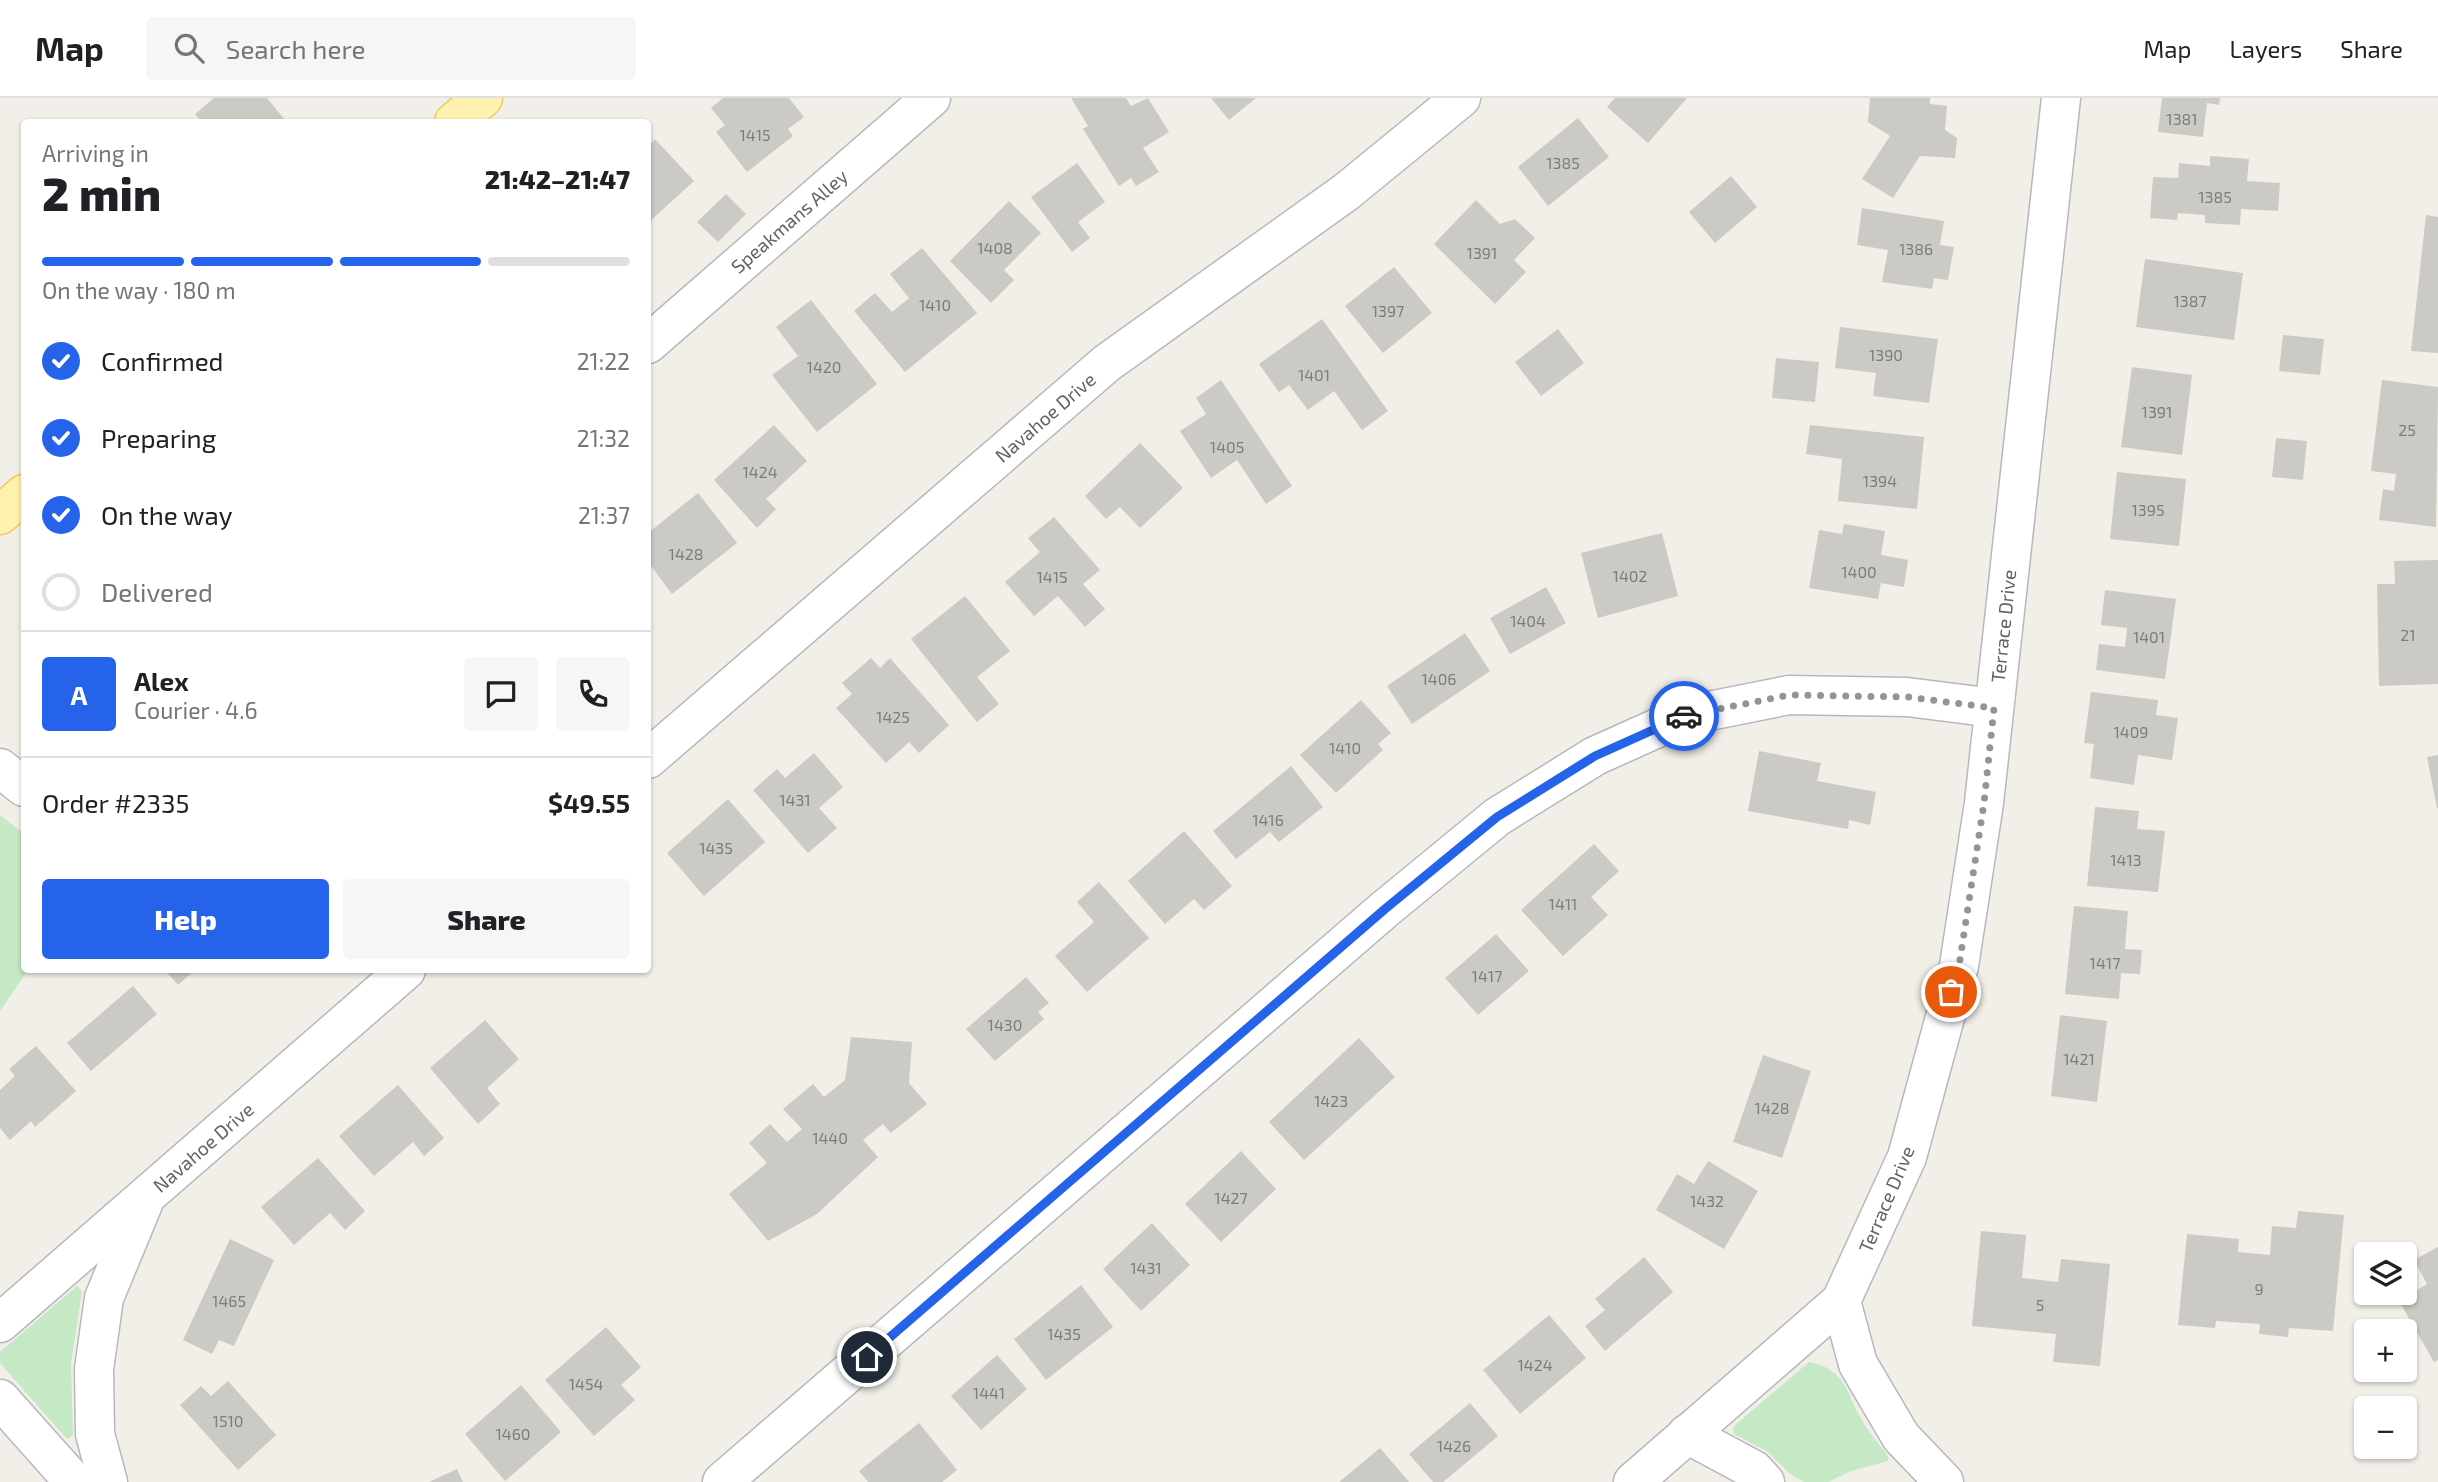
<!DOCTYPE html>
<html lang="en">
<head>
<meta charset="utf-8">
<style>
  :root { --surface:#fff; --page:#f6f6f6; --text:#202124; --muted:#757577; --line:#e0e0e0; --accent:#2563eb }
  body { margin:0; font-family:"Exo 2",sans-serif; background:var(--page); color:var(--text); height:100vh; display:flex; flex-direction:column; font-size:26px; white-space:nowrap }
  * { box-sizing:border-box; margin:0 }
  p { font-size:23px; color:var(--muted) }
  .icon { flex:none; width:38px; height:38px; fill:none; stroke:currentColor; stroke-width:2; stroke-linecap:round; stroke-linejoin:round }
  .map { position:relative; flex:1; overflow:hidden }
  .side { position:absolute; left:21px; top:21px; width:630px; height:854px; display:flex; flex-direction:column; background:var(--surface); border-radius:7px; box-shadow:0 2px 5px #0004 }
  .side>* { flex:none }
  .buttons { position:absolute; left:2354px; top:1144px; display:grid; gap:14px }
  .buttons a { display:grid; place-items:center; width:63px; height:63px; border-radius:7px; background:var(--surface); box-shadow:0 2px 5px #0004; font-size:35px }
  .pin { position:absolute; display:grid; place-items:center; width:60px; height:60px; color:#fff; margin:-30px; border:4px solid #fff; border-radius:50%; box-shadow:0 2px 7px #0007 }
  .courier { position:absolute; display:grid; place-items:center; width:70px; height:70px; margin:-35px; border:5px solid #2563eb; border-radius:50%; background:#fff; color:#222; box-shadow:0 2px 9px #0007 }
  .overview em { font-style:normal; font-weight:800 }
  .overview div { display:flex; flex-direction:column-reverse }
  .overview { display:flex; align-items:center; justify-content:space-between; height:119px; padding:0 21px }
  h1 { font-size:46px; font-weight:800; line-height:52px }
  .bar { display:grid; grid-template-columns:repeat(4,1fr); gap:10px 7px; align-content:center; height:84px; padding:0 21px }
  .bar i { height:9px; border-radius:5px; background:var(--line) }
  .bar .current { background:var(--accent) }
  .bar p { grid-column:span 4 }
  .line { display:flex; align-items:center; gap:18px; padding:0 21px; border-top:2px solid var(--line) }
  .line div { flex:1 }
  .round { display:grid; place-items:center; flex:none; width:74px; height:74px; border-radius:7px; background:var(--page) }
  ol { padding:0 21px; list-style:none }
  li { display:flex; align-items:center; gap:21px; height:77px }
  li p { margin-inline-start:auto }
  li .icon { padding:7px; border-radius:50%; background:var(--accent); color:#fff; stroke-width:4 }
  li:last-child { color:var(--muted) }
  li i { width:38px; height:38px; border:4px solid var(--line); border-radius:50% }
  .primary-button { display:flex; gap:14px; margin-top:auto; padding:14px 21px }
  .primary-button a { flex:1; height:80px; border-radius:7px; background:var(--accent); color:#fff; font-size:28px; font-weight:800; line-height:80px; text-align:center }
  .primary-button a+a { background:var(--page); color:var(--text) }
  header { display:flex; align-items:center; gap:42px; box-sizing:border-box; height:98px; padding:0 35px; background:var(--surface); border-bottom:2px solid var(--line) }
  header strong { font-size:33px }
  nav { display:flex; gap:38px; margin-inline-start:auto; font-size:24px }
  .search { width:490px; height:63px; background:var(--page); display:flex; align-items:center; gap:18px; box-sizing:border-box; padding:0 24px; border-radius:7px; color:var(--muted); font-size:26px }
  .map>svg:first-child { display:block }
  .green { fill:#c5e8c5 }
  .building { fill:#cccac5 }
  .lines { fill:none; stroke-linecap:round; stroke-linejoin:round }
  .minor-casing { stroke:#b5b8bc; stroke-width:41 }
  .major-casing { stroke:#f2c960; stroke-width:41 }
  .minor { stroke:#fff; stroke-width:38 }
  .major { stroke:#fff2af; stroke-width:38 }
  .done { stroke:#929495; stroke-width:7; stroke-dasharray:0 12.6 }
  .route { stroke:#2563eb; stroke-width:9 }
  .labels { text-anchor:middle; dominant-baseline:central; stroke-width:7; stroke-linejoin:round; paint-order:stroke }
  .number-label { font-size:16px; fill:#7a7d7f }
  .street-label { font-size:19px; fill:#5f6368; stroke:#fff }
</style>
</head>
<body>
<header>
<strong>Map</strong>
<div class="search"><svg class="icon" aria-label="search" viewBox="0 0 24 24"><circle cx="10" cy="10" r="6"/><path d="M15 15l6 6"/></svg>Search here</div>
<nav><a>Map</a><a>Layers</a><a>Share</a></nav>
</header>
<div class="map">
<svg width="2438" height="1384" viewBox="0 0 2438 1384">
  <rect width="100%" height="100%" fill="#f1efe8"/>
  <g class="green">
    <polygon points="0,717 24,736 24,872 28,872 0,913"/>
    <polygon points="77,1188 82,1193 71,1266 73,1337 67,1341 0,1265 0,1254"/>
    <path d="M1809,1264C1848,1273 1844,1292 1862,1322C1869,1335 1879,1346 1888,1358V1363L1851,1373L1828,1384H1804L1789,1375L1768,1354L1734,1336L1733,1329Z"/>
  </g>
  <g class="building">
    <polygon points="214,0 267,0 285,22 281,24 202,24 195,16"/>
    <polygon points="723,0 789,0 804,19 788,31 793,38 747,74 716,34 725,27 711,10"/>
    <polygon points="1071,0 1126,0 1131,8 1148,0 1169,34 1143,50 1159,74 1136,88 1131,80 1119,88 1083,31 1088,28"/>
    <polygon points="1211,0 1256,0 1229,22"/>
    <polygon points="1615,0 1687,0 1648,45 1607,9"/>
    <polygon points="1870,0 1930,0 1930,6 1947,8 1945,32 1957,40 1955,60 1920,58 1893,100 1862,81 1890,38 1868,24"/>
    <polygon points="2162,0 2220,0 2219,7 2207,5 2203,39 2158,34"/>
    <polygon points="1578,20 1609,59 1548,108 1518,69"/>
    <polygon points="655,41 694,83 648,125 648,48"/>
    <polygon points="2210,58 2249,61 2247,83 2280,85 2278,113 2241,111 2240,127 2205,125 2205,117 2178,115 2177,122 2150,120 2153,79 2178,80 2179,65 2210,68"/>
    <polygon points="1077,65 1105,104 1078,124 1090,140 1072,154 1031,99"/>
    <polygon points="1731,78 1757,109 1715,145 1689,114"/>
    <polygon points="726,96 746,116 718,144 697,124"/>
    <polygon points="1476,102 1500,126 1515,121 1535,140 1514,162 1526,174 1495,206 1434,146"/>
    <polygon points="1009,103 1041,135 1004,172 1014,182 991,205 950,163"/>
    <polygon points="1862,110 1944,123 1940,147 1954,149 1948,182 1934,180 1932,191 1882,184 1888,152 1857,147"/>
    <polygon points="2426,117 2438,119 2438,255 2411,253"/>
    <polygon points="922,150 977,215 905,274 854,213 875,195 892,214 909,200 890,176"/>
    <polygon points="2145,161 2243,175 2234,242 2136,229"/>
    <polygon points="1394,169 1432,215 1383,255 1345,208"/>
    <polygon points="811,202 877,286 817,334 772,277 798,258 776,229"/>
    <polygon points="1322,221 1388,313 1362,332 1334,293 1308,312 1289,287 1279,294 1259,266"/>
    <polygon points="1840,229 1938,241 1929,305 1873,298 1876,275 1835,270"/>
    <polygon points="1558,231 1584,265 1541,298 1515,264"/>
    <polygon points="2283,237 2324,241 2320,277 2279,273"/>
    <polygon points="1776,260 1819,264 1815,304 1772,300"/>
    <polygon points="2132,269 2192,277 2182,357 2121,349"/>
    <polygon points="1221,282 1292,388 1266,406 1237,362 1211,380 1180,333 1206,316 1196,300"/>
    <polygon points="2382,282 2438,289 2436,429 2379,422 2383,391 2394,393 2396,376 2371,373"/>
    <polygon points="774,327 807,363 766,401 776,411 757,430 714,382"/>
    <polygon points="1810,327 1924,339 1917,411 1838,403 1842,361 1806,356"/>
    <polygon points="2276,340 2307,343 2303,382 2272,379"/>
    <polygon points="1140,345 1183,390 1140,430 1120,409 1106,421 1085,398"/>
    <polygon points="2117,374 2186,381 2179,448 2110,441"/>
    <polygon points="698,395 737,445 672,496 648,464 648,435"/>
    <polygon points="1054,419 1100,472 1083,486 1105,511 1085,529 1058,498 1034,518 1005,484 1040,454 1028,440"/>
    <polygon points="1844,426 1885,433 1881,457 1908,462 1904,489 1881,485 1878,501 1809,490 1819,432 1842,436"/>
    <polygon points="1662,435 1678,498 1598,520 1581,455"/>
    <polygon points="2438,462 2438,586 2379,588 2377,486 2395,486 2394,463"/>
    <polygon points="1546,489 1566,525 1510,556 1490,520"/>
    <polygon points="2105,492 2176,501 2165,581 2096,572 2099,546 2125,549 2127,530 2101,527"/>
    <polygon points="965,498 1010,553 977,579 999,606 977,624 911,541"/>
    <polygon points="1465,535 1490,573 1412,626 1387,588"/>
    <polygon points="871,560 880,570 890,560 949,627 919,655 909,644 886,665 836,610 852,596 842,585"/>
    <polygon points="2091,594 2158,602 2156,617 2178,620 2172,662 2138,657 2134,687 2090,680 2094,646 2084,645"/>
    <polygon points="1361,602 1391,635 1378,646 1383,652 1336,695 1300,657"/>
    <polygon points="1759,653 1821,665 1817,683 1876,694 1870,727 1849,722 1848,731 1748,713"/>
    <polygon points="814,655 843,689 819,710 837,730 808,755 753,692 777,671 785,680"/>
    <polygon points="2438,657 2438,710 2437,710 2427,659"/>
    <polygon points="1291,668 1323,709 1279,744 1270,734 1236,761 1213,733"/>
    <polygon points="728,701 765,744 704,798 667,755"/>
    <polygon points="2095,709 2139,713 2137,731 2165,733 2158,794 2087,788"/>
    <polygon points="1184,733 1232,788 1204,812 1194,801 1165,826 1128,783"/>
    <polygon points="1594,746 1619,773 1591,799 1608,817 1563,858 1521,812"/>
    <polygon points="1099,784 1149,840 1087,894 1055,858 1094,824 1077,804"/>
    <polygon points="2074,808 2128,813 2125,851 2142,852 2140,876 2121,875 2119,901 2065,896"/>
    <polygon points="1496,836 1529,873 1478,917 1445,880"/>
    <polygon points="165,872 195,872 178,887"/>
    <polygon points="1026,879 1049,905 1038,914 1044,921 995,963 966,931"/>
    <polygon points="133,888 157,916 91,973 67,945"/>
    <polygon points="2060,917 2107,923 2097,1004 2051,998"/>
    <polygon points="485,922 519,961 487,990 500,1006 478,1026 430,970"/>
    <polygon points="851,939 912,944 909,985 927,1006 891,1035 883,1026 863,1042 878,1059 817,1116 768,1143 729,1096 767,1065 749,1045 770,1026 787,1044 802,1031 783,1011 813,986 824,999 845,982"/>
    <polygon points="1359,940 1395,979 1304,1062 1269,1024"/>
    <polygon points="36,948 76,993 35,1029 31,1023 10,1042 0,1030 0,992 15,978 9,971"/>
    <polygon points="1763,957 1811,973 1782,1060 1733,1044"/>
    <polygon points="398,987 444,1040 424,1058 413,1044 374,1078 339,1038"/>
    <polygon points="1241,1053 1276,1091 1221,1144 1185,1106"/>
    <polygon points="318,1060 365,1113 345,1132 330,1115 294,1147 261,1109"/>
    <polygon points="1708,1063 1758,1093 1724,1151 1656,1112 1677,1076 1694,1086"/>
    <polygon points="2298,1113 2344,1117 2333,1233 2289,1230 2288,1239 2259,1236 2260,1226 2216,1223 2215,1230 2178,1227 2187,1136 2239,1141 2238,1154 2270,1157 2272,1128 2296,1130"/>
    <polygon points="1152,1125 1190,1167 1141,1213 1103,1171"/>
    <polygon points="1981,1133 2026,1137 2022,1180 2058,1184 2061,1161 2110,1166 2100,1268 2053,1264 2056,1236 1972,1228"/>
    <polygon points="230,1141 274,1162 234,1248 219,1242 212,1256 183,1242"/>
    <polygon points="2438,1149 2438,1262 2434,1264 2399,1203 2427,1186 2414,1162"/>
    <polygon points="1644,1159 1673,1194 1605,1253 1585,1228 1605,1212 1595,1201"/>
    <polygon points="1081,1187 1113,1229 1046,1282 1014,1241"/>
    <polygon points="1549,1217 1586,1260 1520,1316 1483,1272"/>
    <polygon points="606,1229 641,1269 621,1287 635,1302 594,1338 545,1282"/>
    <polygon points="997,1257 1027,1291 981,1332 951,1298"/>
    <polygon points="228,1283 276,1337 238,1372 180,1307 201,1288 211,1298"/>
    <polygon points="521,1287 561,1334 505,1383 465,1336"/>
    <polygon points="1470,1305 1498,1338 1443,1384 1433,1384 1409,1356"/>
    <polygon points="919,1325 957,1372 942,1384 868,1384 859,1373"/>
    <polygon points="1380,1350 1409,1384 1339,1384"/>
    <polygon points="457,1371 463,1384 429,1384"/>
  </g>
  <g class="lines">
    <g class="minor-casing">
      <g id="minor">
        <polyline points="648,246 931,0"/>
        <polyline points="648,661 1107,265 1346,94 1461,0"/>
        <polyline points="0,670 24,689"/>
        <polyline points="1841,1203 1858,1266 1901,1339 1944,1384"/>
        <polyline points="0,1225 406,872"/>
        <polyline points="0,1301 74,1384"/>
        <polyline points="1687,1336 1754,1372 1765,1384"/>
        <polyline points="108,1384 95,1336 94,1271 104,1200 143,1106"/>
        <polyline points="722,1384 1385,811 1497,719 1595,658 1684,618 1789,597 1907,599 1994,610"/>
        <polyline points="1633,1384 1841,1203 1907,1059 1959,868 1984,705 2061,0"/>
      </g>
    </g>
    <g class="major-casing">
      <g id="major">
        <polyline points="454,24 483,0"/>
        <polyline points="0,417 24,396"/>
      </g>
    </g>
    <use href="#minor" class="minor"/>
    <use href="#major" class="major"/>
  </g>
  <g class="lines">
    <polyline class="done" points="1684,618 1789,597 1908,599 1994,610 1984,705 1959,868 1951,894"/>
    <polyline class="route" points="867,1259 1385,811 1497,719 1595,658 1684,618"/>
  </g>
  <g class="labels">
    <g class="number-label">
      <text x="2182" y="20">1381</text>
      <text x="755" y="36">1415</text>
      <text x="1563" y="64">1385</text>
      <text x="2215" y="98">1385</text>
      <text x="995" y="149">1408</text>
      <text x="1916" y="150">1386</text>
      <text x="1482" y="154">1391</text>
      <text x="2190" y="202">1387</text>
      <text x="935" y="206">1410</text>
      <text x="1388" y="212">1397</text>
      <text x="1886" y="256">1390</text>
      <text x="824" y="268">1420</text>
      <text x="1314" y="276">1401</text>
      <text x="2157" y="313">1391</text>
      <text x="2407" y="331">25</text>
      <text x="1227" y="348">1405</text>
      <text x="760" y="373">1424</text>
      <text x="1880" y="382">1394</text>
      <text x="2148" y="411">1395</text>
      <text x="686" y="455">1428</text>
      <text x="1859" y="473">1400</text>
      <text x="1630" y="477">1402</text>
      <text x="1052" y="478">1415</text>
      <text x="1528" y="522">1404</text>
      <text x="2408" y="536">21</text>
      <text x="2149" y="538">1401</text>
      <text x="1439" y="580">1406</text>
      <text x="893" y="618">1425</text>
      <text x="2131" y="633">1409</text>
      <text x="1345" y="649">1410</text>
      <text x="795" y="701">1431</text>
      <text x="1268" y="721">1416</text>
      <text x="716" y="749">1435</text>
      <text x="2126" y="761">1413</text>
      <text x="1563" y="805">1411</text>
      <text x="2105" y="864">1417</text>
      <text x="1487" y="877">1417</text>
      <text x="1005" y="926">1430</text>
      <text x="2079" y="960">1421</text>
      <text x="1331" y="1002">1423</text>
      <text x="1772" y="1009">1428</text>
      <text x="830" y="1039">1440</text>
      <text x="1231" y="1099">1427</text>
      <text x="1707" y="1102">1432</text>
      <text x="1146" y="1169">1431</text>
      <text x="2259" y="1190">9</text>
      <text x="229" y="1202">1465</text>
      <text x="2040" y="1206">5</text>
      <text x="1064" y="1235">1435</text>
      <text x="1535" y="1266">1424</text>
      <text x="586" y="1285">1454</text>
      <text x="989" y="1294">1441</text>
      <text x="228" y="1322">1510</text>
      <text x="513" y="1335">1460</text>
      <text x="1454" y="1347">1426</text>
    </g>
    <g class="street-label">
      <text transform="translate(789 123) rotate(-41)">Speakmans Alley</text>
      <text transform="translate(1045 319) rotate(-41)">Navahoe Drive</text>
      <text transform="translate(2003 528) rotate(-84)">Terrace Drive</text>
      <text transform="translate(203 1049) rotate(-41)">Navahoe Drive</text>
      <text transform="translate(1886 1101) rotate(-67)">Terrace Drive</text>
    </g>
  </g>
</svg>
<div class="buttons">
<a><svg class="icon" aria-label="layers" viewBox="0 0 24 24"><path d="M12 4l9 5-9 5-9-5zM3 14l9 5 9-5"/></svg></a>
<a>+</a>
<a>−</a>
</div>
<div class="pin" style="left:1951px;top:894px;background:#ea580c"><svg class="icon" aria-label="bag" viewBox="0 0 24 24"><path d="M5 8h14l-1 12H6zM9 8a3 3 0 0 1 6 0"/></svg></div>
<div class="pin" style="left:867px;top:1259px;background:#1f2937"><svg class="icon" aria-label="home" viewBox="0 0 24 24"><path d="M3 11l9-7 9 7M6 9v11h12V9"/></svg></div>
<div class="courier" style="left:1684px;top:618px"><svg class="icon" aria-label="car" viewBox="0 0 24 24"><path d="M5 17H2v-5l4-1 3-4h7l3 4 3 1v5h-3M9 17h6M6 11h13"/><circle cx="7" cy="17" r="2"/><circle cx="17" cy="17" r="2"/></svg></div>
<section class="side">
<div class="overview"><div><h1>2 min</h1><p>Arriving in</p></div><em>21:42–21:47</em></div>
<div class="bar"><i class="current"></i><i class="current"></i><i class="current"></i><i></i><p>On the way · 180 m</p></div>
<ol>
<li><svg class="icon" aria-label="check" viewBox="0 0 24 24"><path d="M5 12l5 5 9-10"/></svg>Confirmed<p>21:22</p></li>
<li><svg class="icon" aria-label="check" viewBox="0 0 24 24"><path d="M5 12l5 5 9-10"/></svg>Preparing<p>21:32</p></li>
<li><svg class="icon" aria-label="check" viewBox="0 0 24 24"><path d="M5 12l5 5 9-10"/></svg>On the way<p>21:37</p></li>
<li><i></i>Delivered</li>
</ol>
<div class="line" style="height:126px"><b class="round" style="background:var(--accent);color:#fff">A</b><div><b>Alex</b><p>Courier · 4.6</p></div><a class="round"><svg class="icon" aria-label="chat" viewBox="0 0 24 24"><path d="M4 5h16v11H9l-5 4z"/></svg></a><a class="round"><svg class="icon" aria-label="phone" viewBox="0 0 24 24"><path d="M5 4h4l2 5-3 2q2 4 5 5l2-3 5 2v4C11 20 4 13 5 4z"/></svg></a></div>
<div class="line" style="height:91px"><div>Order #2335</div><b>$49.55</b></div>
<div class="primary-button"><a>Help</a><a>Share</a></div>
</section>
</div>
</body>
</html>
